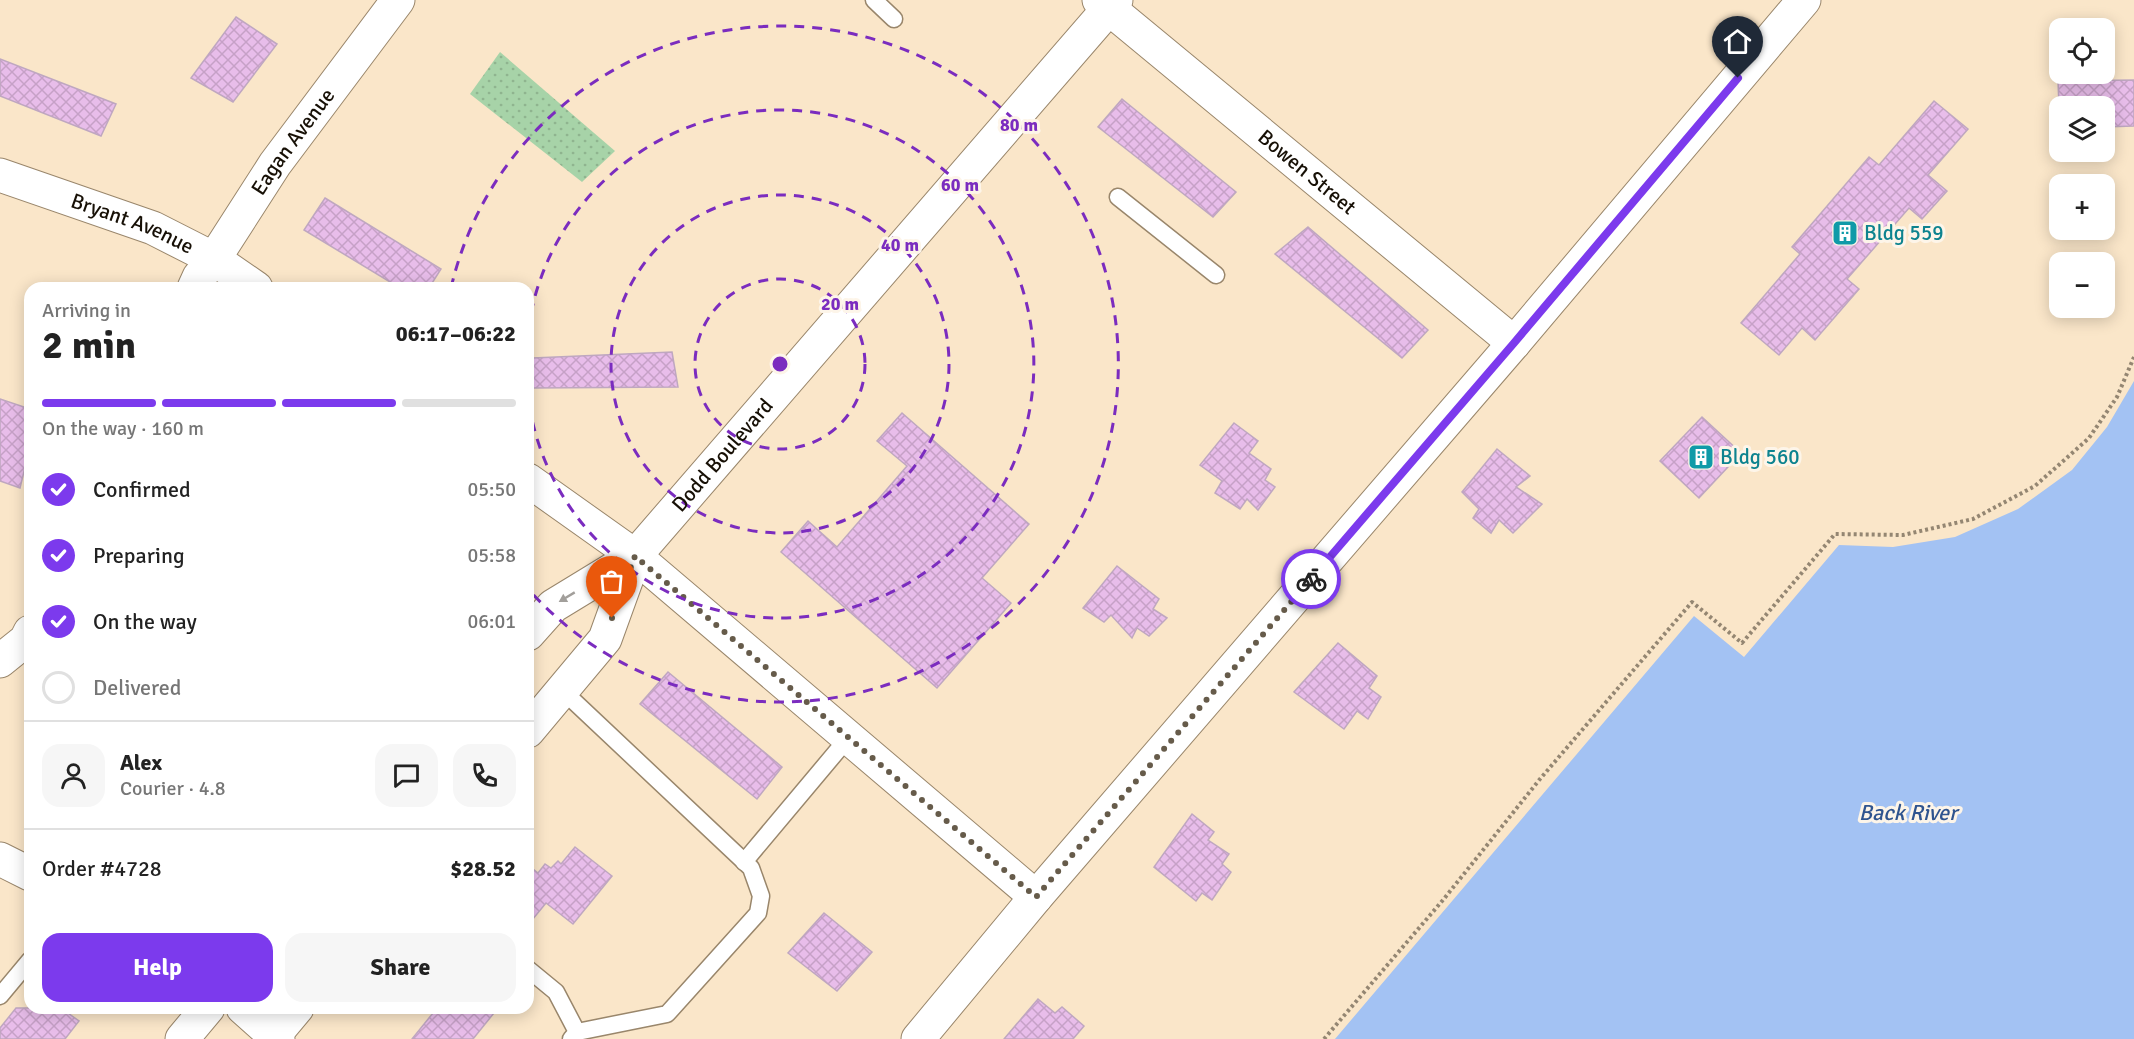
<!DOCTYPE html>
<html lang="en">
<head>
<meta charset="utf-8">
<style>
  :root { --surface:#fff; --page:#f6f6f6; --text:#222; --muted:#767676; --line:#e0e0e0; --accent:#7c3aed }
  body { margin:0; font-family:Signika,sans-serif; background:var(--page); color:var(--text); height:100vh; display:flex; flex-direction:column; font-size:22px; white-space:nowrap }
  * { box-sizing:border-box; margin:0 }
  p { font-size:20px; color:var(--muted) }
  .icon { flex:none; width:33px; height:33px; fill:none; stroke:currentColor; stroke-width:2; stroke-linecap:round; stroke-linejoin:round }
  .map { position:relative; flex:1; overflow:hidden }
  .drawer { position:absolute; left:24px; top:282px; width:510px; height:732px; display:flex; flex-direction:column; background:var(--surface); border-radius:18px; box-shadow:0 3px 15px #0003 }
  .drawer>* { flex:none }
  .buttons { position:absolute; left:2049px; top:18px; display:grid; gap:12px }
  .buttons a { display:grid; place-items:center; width:66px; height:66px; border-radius:12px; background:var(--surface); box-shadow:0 3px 15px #0003; font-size:30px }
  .pin { position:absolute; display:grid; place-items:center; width:51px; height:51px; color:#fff; margin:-62px -26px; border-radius:50% 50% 50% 0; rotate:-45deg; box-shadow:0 0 6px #0007 }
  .pin .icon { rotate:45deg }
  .courier { position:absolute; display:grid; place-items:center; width:60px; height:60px; margin:-30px; border:4px solid #7c3aed; border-radius:50%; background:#fff; color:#222; box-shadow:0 2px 8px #0007 }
  .headline em { font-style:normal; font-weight:700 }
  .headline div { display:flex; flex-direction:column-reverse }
  .headline { display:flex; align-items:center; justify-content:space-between; height:102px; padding:0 18px }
  h1 { font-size:39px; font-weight:700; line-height:45px }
  .bar { display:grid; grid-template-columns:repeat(4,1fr); gap:9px 6px; align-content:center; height:72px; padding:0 18px }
  .bar i { height:8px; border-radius:4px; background:var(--line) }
  .bar .selected { background:var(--accent) }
  .bar p { grid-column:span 4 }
  .line { display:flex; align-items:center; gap:15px; padding:0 18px; border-top:2px solid var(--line) }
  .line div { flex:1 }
  .round { display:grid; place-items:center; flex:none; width:63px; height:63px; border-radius:18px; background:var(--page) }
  ol { padding:0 18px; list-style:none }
  li { display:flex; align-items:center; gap:18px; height:66px }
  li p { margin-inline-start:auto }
  li .icon { padding:6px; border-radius:50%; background:var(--accent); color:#fff; stroke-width:4 }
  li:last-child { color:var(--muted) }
  li i { width:33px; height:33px; border:3px solid var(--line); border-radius:50% }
  .primary-button { display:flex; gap:12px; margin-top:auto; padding:12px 18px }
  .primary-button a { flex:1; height:69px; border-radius:18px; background:var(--accent); color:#fff; font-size:24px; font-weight:700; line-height:69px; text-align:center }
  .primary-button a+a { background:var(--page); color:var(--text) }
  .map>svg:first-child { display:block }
  .park { fill:url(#park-dots) }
  .water { fill:#a3c2f3 }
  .building { fill:url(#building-cross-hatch); stroke:#bfa7c0; stroke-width:1.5 }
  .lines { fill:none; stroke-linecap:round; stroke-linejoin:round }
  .service-casing { stroke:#99866b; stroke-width:19 }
  .minor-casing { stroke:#99866b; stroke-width:35 }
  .tertiary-casing { stroke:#99866b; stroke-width:35 }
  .path { stroke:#948672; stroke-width:4; stroke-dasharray:3 3; stroke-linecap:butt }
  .service { stroke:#fff; stroke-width:16 }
  .minor { stroke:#fff; stroke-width:33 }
  .tertiary { stroke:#fff; stroke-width:33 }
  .oneway { fill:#a29f9b }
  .done { stroke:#665b4a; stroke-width:6; stroke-dasharray:0 10.8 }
  .route { stroke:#7c3aed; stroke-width:8 }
  .ring { fill:none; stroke:#7b2cbf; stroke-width:3; stroke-dasharray:10 8 }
  .labels { text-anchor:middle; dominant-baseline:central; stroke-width:6; stroke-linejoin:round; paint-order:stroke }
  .street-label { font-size:21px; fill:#171006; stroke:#fdf5e9 }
  .culture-label { font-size:21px; fill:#0d838f; stroke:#fdf5e9; text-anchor:start }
  .water-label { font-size:22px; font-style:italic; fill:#2f548f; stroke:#fdf5e9 }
  .centre { fill:#7b2cbf; stroke:#fdf5e9; stroke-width:3 }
  .ring-label { font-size:18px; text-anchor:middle; font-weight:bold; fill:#7b2cbf; stroke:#fdf5e9; stroke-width:6; stroke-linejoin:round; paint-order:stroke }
</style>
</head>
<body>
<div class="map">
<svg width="2134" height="1039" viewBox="0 0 2134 1039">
  <defs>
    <pattern id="park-dots" width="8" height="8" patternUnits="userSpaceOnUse" patternTransform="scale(1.5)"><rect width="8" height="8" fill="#a7d3a8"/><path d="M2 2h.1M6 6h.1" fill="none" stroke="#8fb48f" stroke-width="1.8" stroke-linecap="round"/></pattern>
    <pattern id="building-cross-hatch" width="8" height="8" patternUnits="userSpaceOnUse" patternTransform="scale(1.5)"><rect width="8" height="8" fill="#e8bdea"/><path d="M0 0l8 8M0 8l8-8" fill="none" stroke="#c6a1c7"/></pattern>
  </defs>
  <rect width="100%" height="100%" fill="#fae6c9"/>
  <polygon class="park" points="500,52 615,151 582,182 470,94"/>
  <polygon class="water" points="2134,381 2134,1039 1335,1039 1694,616 1744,657 1839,545 1893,547 1955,537 2018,509 2072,470 2107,427"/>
  <g class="building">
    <polygon points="236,17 277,44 233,102 191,78"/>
    <polygon points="0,59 116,104 101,136 0,96"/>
    <polygon points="2134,80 2134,126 2104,127 2104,106 2059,106 2058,81"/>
    <polygon points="1122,99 1236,192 1213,217 1098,127"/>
    <polygon points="1934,101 1968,129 1928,175 1947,191 1922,219 1909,208 1847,279 1859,289 1815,340 1802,328 1779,355 1741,323 1800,254 1792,247 1869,157 1879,165"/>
    <polygon points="325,198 441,269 429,288 400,288 304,230"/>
    <polygon points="1308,227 1428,330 1402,358 1275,254"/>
    <polygon points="672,352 678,387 533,388 533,358"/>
    <polygon points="0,399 30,409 30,447 20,488 0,481"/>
    <polygon points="902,413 1029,524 982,578 1011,603 937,688 781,552 808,521 837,547 907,466 877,441"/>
    <polygon points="1702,417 1741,453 1699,498 1660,461"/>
    <polygon points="1234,423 1258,441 1249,453 1271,469 1265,480 1275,487 1258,510 1247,499 1240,509 1215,493 1222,481 1200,465"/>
    <polygon points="1497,449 1530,476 1516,487 1542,504 1513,533 1499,520 1491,533 1473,518 1479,509 1462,492"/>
    <polygon points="1117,566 1159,599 1153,609 1167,618 1149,636 1137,628 1132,638 1111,615 1104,622 1083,608"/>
    <polygon points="1338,643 1377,676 1369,688 1381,697 1368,719 1357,711 1344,729 1294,692"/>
    <polygon points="668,672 782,767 757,799 640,704"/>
    <polygon points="1192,814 1214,832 1208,840 1229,854 1222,864 1231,872 1212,900 1202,893 1196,901 1154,867"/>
    <polygon points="575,847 612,876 573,924 546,903 528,925 528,865 538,873 545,864 551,868 558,861 561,864"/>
    <polygon points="824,913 872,952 837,991 788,953"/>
    <polygon points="1038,999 1055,1013 1062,1007 1084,1026 1073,1039 1004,1039"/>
    <polygon points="16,1008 61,1008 79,1021 65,1039 0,1039 0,1028"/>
    <polygon points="437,1008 498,1008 473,1039 412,1039"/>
  </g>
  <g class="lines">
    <g class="service-casing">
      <g id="service">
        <polyline points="874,0 894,19"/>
        <polyline points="1118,197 1216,275"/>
        <polyline points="562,690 751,868 761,896 758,913 667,1014 577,1032"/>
        <polyline points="744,862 848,738"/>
        <polyline points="528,969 556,992 577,1032 571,1039"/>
        <polyline points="0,996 30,960"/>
      </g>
    </g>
    <g class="minor-casing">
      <g id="minor">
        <path id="s1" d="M1099,0L1514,343"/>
        <path id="s2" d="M0,175L153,228L214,259L256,288"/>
        <path id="s3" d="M194,288L199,277L214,259L275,164L398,0"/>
        <polyline points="528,480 635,556 1036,897"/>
        <polyline points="0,661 26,640 30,632"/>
        <polyline points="0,859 30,874"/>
        <polyline points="243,1008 278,1039"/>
        <polyline points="918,1039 1036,897 1514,343 1804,0"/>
      </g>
    </g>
    <g class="tertiary-casing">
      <g id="tertiary">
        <path id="s4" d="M528,634L553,606L635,556L1116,0"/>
        <polyline points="528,731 605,639 635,556"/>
        <polyline points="182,1039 208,1008"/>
        <polyline points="271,1039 297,1008"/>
      </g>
    </g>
    <polyline class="path" points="1324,1039 1443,900 1540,779 1692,602 1742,643 1835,534 1903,535 1973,519 2035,486 2089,438 2117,397 2134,357"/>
    <use href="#service" class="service"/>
    <use href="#minor" class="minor"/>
    <use href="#tertiary" class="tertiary"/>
  </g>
  <defs><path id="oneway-solid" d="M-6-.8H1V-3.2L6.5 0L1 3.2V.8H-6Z" transform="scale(1.5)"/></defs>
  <use class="oneway" href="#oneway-solid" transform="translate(567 597) rotate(149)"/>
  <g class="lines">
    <polyline class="done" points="612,618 635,556 1036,897 1311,579"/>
    <polyline class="route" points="1311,579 1514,343 1738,78"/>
  </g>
  <g class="ring">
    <circle cx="780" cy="364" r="85"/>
    <circle cx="780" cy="364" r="169"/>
    <path d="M528 331A254 254 0 1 1 528 397"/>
    <path d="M451 288A338 338 0 1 1 529 590"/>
  </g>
  <defs>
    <g id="building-square" transform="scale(1.35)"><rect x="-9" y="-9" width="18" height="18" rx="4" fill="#0f9aa8" stroke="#fdf5e9"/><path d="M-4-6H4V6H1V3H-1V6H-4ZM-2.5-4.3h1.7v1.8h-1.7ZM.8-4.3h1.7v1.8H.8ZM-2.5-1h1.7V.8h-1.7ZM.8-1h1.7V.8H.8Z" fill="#fff"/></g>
  </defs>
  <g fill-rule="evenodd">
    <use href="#building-square" x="1845" y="233"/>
    <use href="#building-square" x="1701" y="457"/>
  </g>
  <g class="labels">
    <g class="street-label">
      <text stroke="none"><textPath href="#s3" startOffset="177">Eagan Avenue</textPath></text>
      <text stroke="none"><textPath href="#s1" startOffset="270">Bowen Street</textPath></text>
      <text stroke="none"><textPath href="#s2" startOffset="141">Bryant Avenue</textPath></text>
      <text stroke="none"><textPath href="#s4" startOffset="267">Dodd Boulevard</textPath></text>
    </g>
    <g class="culture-label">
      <text x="1864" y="233">Bldg 559</text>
      <text x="1720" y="457">Bldg 560</text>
    </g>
    <g class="water-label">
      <text x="1908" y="812">Back River</text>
    </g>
  </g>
  <circle cx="780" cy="364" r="9" class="centre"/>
  <g class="ring-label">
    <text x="1019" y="131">80 m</text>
    <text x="960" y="191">60 m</text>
    <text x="900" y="251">40 m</text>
    <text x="840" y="310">20 m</text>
  </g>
</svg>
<div class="buttons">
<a><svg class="icon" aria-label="locate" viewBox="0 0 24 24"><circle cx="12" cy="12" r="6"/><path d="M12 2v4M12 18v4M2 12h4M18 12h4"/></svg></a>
<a><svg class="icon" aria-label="layers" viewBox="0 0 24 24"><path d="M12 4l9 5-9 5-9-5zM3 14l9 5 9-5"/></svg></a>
<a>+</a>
<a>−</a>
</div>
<div class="pin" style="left:612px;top:618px;background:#ea580c"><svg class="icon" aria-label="bag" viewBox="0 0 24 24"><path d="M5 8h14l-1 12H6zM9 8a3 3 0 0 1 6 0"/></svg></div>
<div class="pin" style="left:1738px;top:78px;background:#1f2937"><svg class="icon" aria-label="home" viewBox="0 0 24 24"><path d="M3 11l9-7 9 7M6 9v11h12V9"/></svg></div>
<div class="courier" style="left:1311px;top:579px"><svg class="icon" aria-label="bike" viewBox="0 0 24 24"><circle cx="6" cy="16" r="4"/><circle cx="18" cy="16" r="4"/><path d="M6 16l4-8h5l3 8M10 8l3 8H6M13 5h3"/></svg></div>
<section class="drawer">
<div class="headline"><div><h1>2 min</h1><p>Arriving in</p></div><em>06:17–06:22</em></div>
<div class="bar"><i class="selected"></i><i class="selected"></i><i class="selected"></i><i></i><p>On the way · 160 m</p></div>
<ol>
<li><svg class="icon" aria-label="check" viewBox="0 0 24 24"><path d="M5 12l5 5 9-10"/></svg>Confirmed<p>05:50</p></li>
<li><svg class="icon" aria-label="check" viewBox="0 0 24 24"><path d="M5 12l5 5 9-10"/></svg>Preparing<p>05:58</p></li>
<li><svg class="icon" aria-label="check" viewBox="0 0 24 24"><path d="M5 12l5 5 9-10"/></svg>On the way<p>06:01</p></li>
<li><i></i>Delivered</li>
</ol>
<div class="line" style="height:108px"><a class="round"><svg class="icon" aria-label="person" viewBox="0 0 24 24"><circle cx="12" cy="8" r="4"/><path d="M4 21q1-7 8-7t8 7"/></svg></a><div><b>Alex</b><p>Courier · 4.8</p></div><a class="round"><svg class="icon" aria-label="chat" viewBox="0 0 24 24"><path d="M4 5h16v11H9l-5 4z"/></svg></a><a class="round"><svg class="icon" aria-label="phone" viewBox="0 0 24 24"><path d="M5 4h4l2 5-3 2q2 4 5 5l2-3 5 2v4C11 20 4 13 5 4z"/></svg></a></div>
<div class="line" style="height:78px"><div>Order #4728</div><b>$28.52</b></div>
<div class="primary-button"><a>Help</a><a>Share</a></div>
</section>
</div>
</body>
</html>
